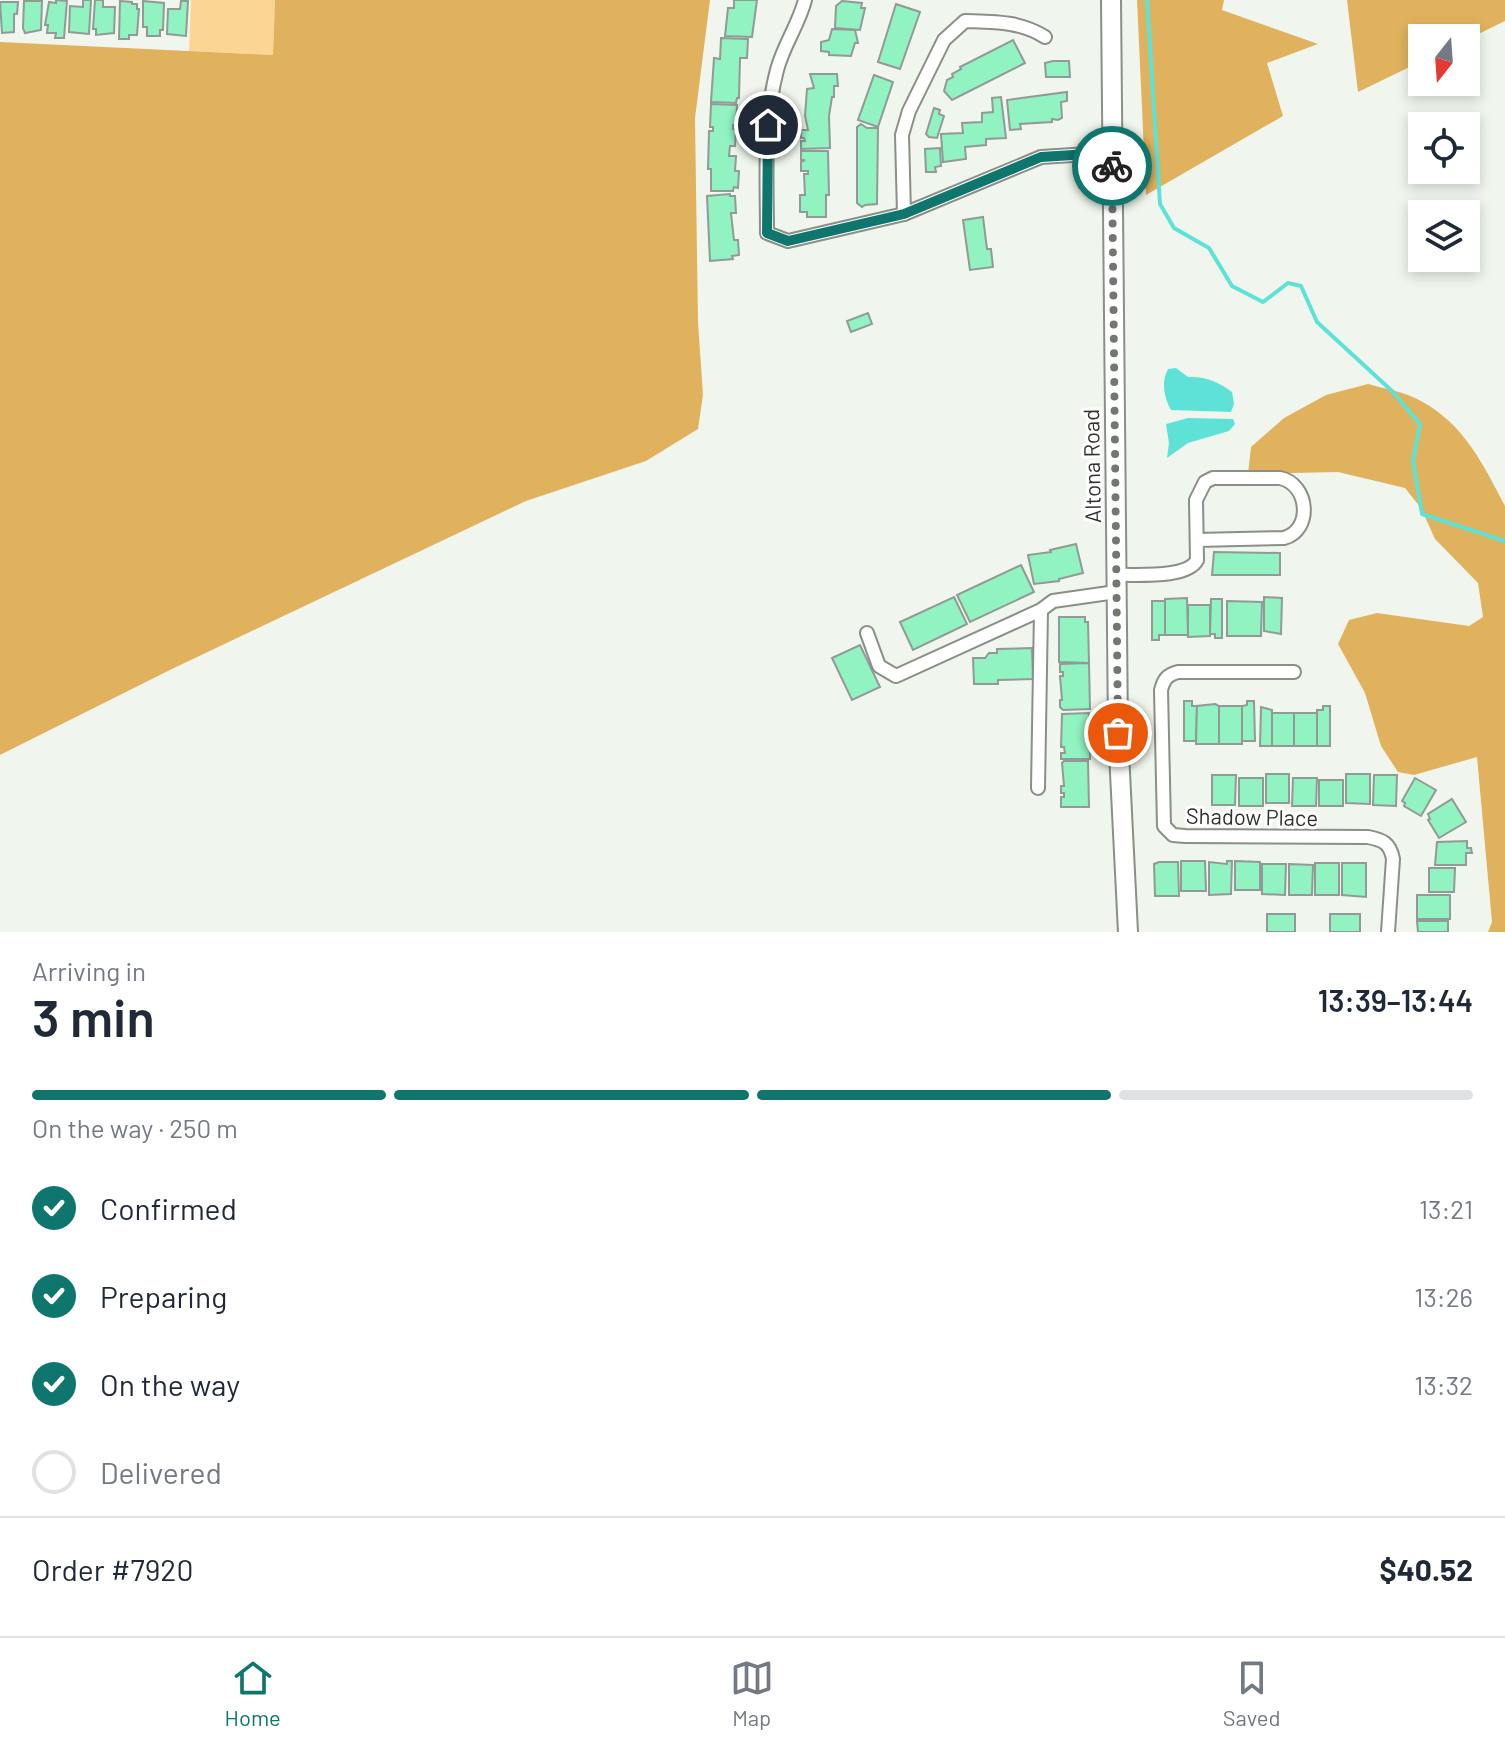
<!DOCTYPE html>
<html lang="en">
<head>
<meta charset="utf-8">
<style>
  :root { --surface:#fff; --page:#f6f6f7; --text:#1f2937; --muted:#747a83; --line:#e0e1e3; --accent:#0f766e }
  body { margin:0; font-family:Barlow,sans-serif; background:var(--page); color:var(--text); height:100vh; display:flex; flex-direction:column; font-size:30px; white-space:nowrap }
  * { box-sizing:border-box; margin:0 }
  p { font-size:26px; color:var(--muted) }
  .icon { flex:none; width:44px; height:44px; fill:none; stroke:currentColor; stroke-width:2; stroke-linecap:round; stroke-linejoin:round }
  .map { position:relative; height:932px; overflow:hidden }
  .panel { display:flex; flex-direction:column; background:var(--surface); flex:1 }
  .panel>* { flex:none }
  .needle { width:52px; rotate:197deg }
  .tools { position:absolute; left:1408px; top:24px; display:grid; gap:16px }
  .tools a { display:grid; place-items:center; width:72px; height:72px; border-radius:0px; background:var(--surface); box-shadow:0 4px 12px #0003; font-size:40px }
  .pin { position:absolute; display:grid; place-items:center; width:68px; height:68px; color:#fff; margin:-34px; border:4px solid #fff; border-radius:50%; box-shadow:0 2px 8px #0007 }
  .courier { position:absolute; display:grid; place-items:center; width:80px; height:80px; margin:-40px; border:6px solid #0f766e; border-radius:50%; background:#fff; color:#222; box-shadow:0 2px 10px #0007 }
  .headline em { font-style:normal; font-weight:600 }
  .headline div { display:flex; flex-direction:column-reverse }
  .headline { display:flex; align-items:center; justify-content:space-between; height:136px; padding:0 32px }
  h1 { font-size:52px; font-weight:600; line-height:60px }
  .bar { display:grid; grid-template-columns:repeat(4,1fr); gap:12px 8px; align-content:center; height:96px; padding:0 32px }
  .bar i { height:10px; border-radius:6px; background:var(--line) }
  .bar .current { background:var(--accent) }
  .bar p { grid-column:span 4 }
  .line { display:flex; align-items:center; gap:20px; padding:0 32px; border-top:2px solid var(--line) }
  .line div { flex:1 }
  ol { padding:0 32px; list-style:none }
  li { display:flex; align-items:center; gap:24px; height:88px }
  li p { margin-inline-start:auto }
  li .icon { padding:8px; border-radius:50%; background:var(--accent); color:#fff; stroke-width:4 }
  li:last-child { color:var(--muted) }
  li i { width:44px; height:44px; border:4px solid var(--line); border-radius:50% }
  .menu { display:flex; justify-content:space-around; align-items:center; height:112px; border-top:2px solid var(--line); background:var(--surface); font-size:22px; color:var(--muted) }
  .menu a { display:grid; justify-items:center; gap:4px }
  .menu .current { color:var(--accent) }
  .map>svg:first-child { display:block }
  .green { fill:#fad594 }
  .forest { fill:#e1b25d }
  .water { fill:#5ee2d7 }
  .lines { fill:none; stroke-linecap:round; stroke-linejoin:round }
  .stream { stroke:#5ee2d7; stroke-width:4 }
  .building { fill:#91f3c1; stroke:#919a95; stroke-width:2 }
  .street-casing { stroke:#8a8f87; stroke-width:16 }
  .secondary-casing { stroke:#8a8f87; stroke-width:22 }
  .street { stroke:#fff; stroke-width:12 }
  .secondary { stroke:#fff; stroke-width:18 }
  .done { stroke:#737772; stroke-width:8; stroke-dasharray:0 14.4 }
  .route { stroke:#0f766e; stroke-width:10 }
  .labels { text-anchor:middle; dominant-baseline:central; stroke-width:6; stroke-linejoin:round; paint-order:stroke }
  .street-label { font-size:22px; fill:#30322f; stroke:#fff }
</style>
</head>
<body>
<div class="map">
<svg width="1505" height="932" viewBox="0 0 1505 932">
  <rect width="100%" height="100%" fill="#f0f6ed"/>
  <polygon class="green" points="191,0 275,0 273,55 189,51"/>
  <g class="forest">
    <polygon points="275,0 710,0 695,118 698,322 703,395 698,429 646,461 526,501 174,668 0,755 0,42 273,55"/>
    <polygon points="1137,0 1224,0 1222,10 1318,44 1267,63 1283,116 1146,195"/>
    <polygon points="1347,0 1505,0 1505,21 1466,40 1466,38 1422,38 1422,61 1358,92"/>
    <path d="M1368,384C1385,389 1406,392 1421,401C1464,424 1483,464 1505,506V932H1488L1492,922L1477,757L1414,775L1398,772L1381,746L1365,693L1338,644L1349,620L1377,613L1469,626L1483,617L1478,583L1435,539L1421,508L1405,488L1338,472L1248,474L1251,447L1284,418L1326,395Z"/>
  </g>
  <g class="water">
    <path d="M1176,368L1188,377C1205,376 1219,382 1232,392L1234,404L1231,412L1171,410C1164,398 1161,381 1168,369Z"/>
    <polygon points="1188,418 1233,419 1235,424 1229,431 1188,443 1167,458 1169,443 1166,424"/>
  </g>
  <g class="lines">
    <polyline class="stream" points="1147,0 1160,204 1174,228 1209,248 1232,286 1263,302 1288,283 1301,286 1317,322 1392,391 1420,424 1413,461 1422,514 1505,541"/>
  </g>
  <g class="building">
    <polygon points="56,0 67,1 64,38 55,38 56,33 47,33 48,25 45,25 49,2 56,3"/>
    <polygon points="83,0 91,0 89,34 69,32 70,6 83,7"/>
    <polygon points="95,0 103,0 103,7 115,7 114,33 96,35 96,29 93,29"/>
    <polygon points="734,0 757,0 752,37 725,36 728,8 734,8"/>
    <polygon points="24,1 42,1 41,30 25,33 23,28"/>
    <polygon points="120,1 132,2 132,4 137,4 137,9 139,9 137,35 129,35 129,39 119,39"/>
    <polygon points="143,1 164,3 163,30 160,30 160,36 147,36 147,27 143,27"/>
    <polygon points="181,1 188,1 186,36 167,34 168,9 180,9"/>
    <polygon points="842,1 862,3 861,8 865,8 860,30 835,28 836,6"/>
    <polygon points="0,2 18,2 17,14 14,14 14,32 2,33"/>
    <polygon points="896,4 920,12 900,69 878,62"/>
    <polygon points="832,29 855,30 858,43 855,43 851,56 829,55 829,52 821,51 821,42 829,40"/>
    <polygon points="721,38 748,39 747,58 740,58 739,98 737,98 736,103 711,102 714,58 720,59"/>
    <polygon points="1013,40 1025,63 952,100 944,91 947,80 953,77 952,74 961,69 960,67"/>
    <polygon points="1053,61 1069,61 1070,77 1046,77 1045,63"/>
    <polygon points="810,74 837,74 838,86 834,86 834,97 832,97 829,116 830,148 801,149 801,141 805,141 804,138 801,138 801,130 808,130 805,116 807,89 814,88"/>
    <polygon points="874,75 893,82 878,127 858,120"/>
    <polygon points="1067,92 1067,101 1061,102 1062,118 1058,120 1052,119 1052,122 1020,124 1021,129 1010,130 1007,100"/>
    <polygon points="1001,97 1006,138 986,139 986,145 965,147 966,159 943,162 941,134 963,133 962,123 982,122 982,113 993,112 992,98"/>
    <polygon points="711,104 737,105 736,125 733,125 733,129 736,130 735,146 730,146 729,156 736,156 735,171 739,171 738,188 734,187 733,191 711,191 711,169 708,169 709,131 713,131 713,127 710,127"/>
    <polygon points="934,108 940,110 939,114 944,116 937,138 929,137 926,134"/>
    <polygon points="861,124 867,128 878,128 877,204 865,205 862,207 857,203 857,127"/>
    <polygon points="940,148 941,166 935,167 936,172 926,172 925,149"/>
    <polygon points="801,151 828,151 829,195 826,195 826,217 807,217 807,212 800,212 800,195 805,195 804,174 808,174 808,171 801,171 801,162 805,160 801,160"/>
    <polygon points="730,194 730,196 735,196 736,213 731,213 734,240 738,240 739,255 732,256 733,259 710,261 707,196"/>
    <polygon points="983,217 987,249 991,249 993,267 970,270 963,220"/>
    <polygon points="868,313 872,324 851,332 847,321"/>
    <polygon points="1076,544 1083,573 1059,579 1059,581 1034,584 1028,555 1051,552 1050,550"/>
    <polygon points="1214,552 1280,553 1280,575 1212,575"/>
    <polygon points="1021,565 1034,592 970,622 957,595"/>
    <polygon points="954,597 967,624 913,650 900,622"/>
    <polygon points="1264,597 1282,598 1281,634 1264,631"/>
    <polygon points="1187,598 1188,635 1165,635 1165,599"/>
    <polygon points="1211,599 1222,599 1222,638 1215,638 1215,634 1210,634"/>
    <polygon points="1152,601 1165,601 1165,635 1159,635 1159,640 1152,640"/>
    <polygon points="1227,601 1262,602 1261,636 1227,636"/>
    <polygon points="1188,605 1210,605 1210,636 1188,637"/>
    <polygon points="1059,617 1085,617 1085,622 1088,622 1089,663 1059,662"/>
    <polygon points="860,645 880,687 852,700 832,658"/>
    <polygon points="1032,648 1033,679 998,680 998,684 974,684 973,658 985,658 989,653 997,653 997,649"/>
    <polygon points="1089,663 1090,709 1063,710 1060,707 1060,700 1062,700 1060,676 1063,676 1063,672 1060,672 1060,664"/>
    <polygon points="1184,701 1192,701 1192,706 1197,706 1196,741 1184,741"/>
    <polygon points="1247,701 1254,701 1255,741 1242,741 1242,706 1247,705"/>
    <polygon points="1215,704 1219,706 1219,744 1196,744 1197,706"/>
    <rect x="1219" y="706" width="23" height="38"/>
    <polygon points="1323,706 1330,706 1330,746 1317,746 1317,710 1323,710"/>
    <polygon points="1261,707 1272,710 1272,746 1260,746"/>
    <polygon points="1089,713 1090,759 1061,759 1061,753 1065,753 1064,747 1061,747 1062,714"/>
    <rect x="1272" y="713" width="22" height="33"/>
    <rect x="1294" y="713" width="23" height="33"/>
    <polygon points="1064,761 1088,761 1089,807 1061,807 1061,797 1064,797 1064,793 1061,793 1061,786 1064,786 1062,763"/>
    <rect x="1266" y="774" width="23" height="29"/>
    <polygon points="1346,774 1370,774 1370,804 1346,803"/>
    <polygon points="1212,775 1236,775 1235,805 1212,805"/>
    <polygon points="1374,775 1397,775 1396,806 1373,805"/>
    <rect x="1239" y="778" width="24" height="28"/>
    <polygon points="1293,778 1317,778 1316,806 1292,806"/>
    <polygon points="1415,778 1436,790 1421,816 1404,806 1405,803 1402,801"/>
    <rect x="1319" y="780" width="24" height="26"/>
    <polygon points="1452,799 1466,822 1439,838 1428,820 1430,819 1428,814"/>
    <polygon points="1467,841 1467,848 1471,848 1472,853 1466,853 1466,865 1435,865 1437,842"/>
    <polygon points="1181,861 1205,861 1206,891 1181,891"/>
    <polygon points="1227,861 1232,861 1231,894 1209,895 1209,862 1227,864"/>
    <polygon points="1235,861 1260,862 1260,890 1235,890"/>
    <polygon points="1159,862 1178,862 1179,896 1155,896 1154,864"/>
    <rect x="1315" y="863" width="24" height="32"/>
    <polygon points="1342,863 1366,863 1366,897 1342,895"/>
    <polygon points="1262,864 1286,864 1285,895 1262,894"/>
    <polygon points="1289,864 1313,865 1312,895 1289,895"/>
    <polygon points="1429,868 1455,868 1454,892 1429,892"/>
    <rect x="1417" y="895" width="33" height="24"/>
    <rect x="1267" y="914" width="28" height="18"/>
    <rect x="1330" y="914" width="30" height="18"/>
    <polygon points="1417,921 1448,921 1448,932 1418,932"/>
  </g>
  <g class="lines">
    <g class="street-casing">
      <g id="street">
        <path d="M805,0C799,24 783,46 777,70C763,122 767,179 767,233L788,241L904,214L1041,157L1089,154L1112,157"/>
        <path d="M904,214L902,135L909,111L944,40L965,21C994,22 1020,21 1045,37"/>
        <path d="M1116,575C1136,574 1187,579 1197,560L1196,500L1205,482L1213,478H1280C1309,484 1313,530 1284,538L1197,540"/>
        <polyline points="867,633 879,666 896,676 1041,610 1053,601 1116,592"/>
        <path d="M1294,672H1178C1167,675 1164,679 1161,690L1164,826L1173,835L1185,836L1368,837C1383,840 1390,843 1393,859L1388,932"/>
        <polyline points="1038,788 1041,610"/>
      </g>
    </g>
    <g class="secondary-casing">
      <polyline id="secondary" points="1111,0 1118,733 1128,932"/>
    </g>
    <use href="#street" class="street"/>
    <use href="#secondary" class="secondary"/>
  </g>
  <g class="lines">
    <polyline class="done" points="1112,166 1118,733"/>
    <polyline class="route" points="768,125 767,233 788,241 904,214 1041,157 1089,154 1112,157 1112,166"/>
  </g>
  <g class="labels">
    <g class="street-label">
      <text transform="translate(1091 466) rotate(-91)">Altona Road</text>
      <text transform="translate(1252 816) rotate(1)">Shadow Place</text>
    </g>
  </g>
</svg>
<div class="tools">
<a><svg class="needle" viewBox="-14 -14 28 28"><path d="M0-13l5 13h-10z" fill="#e53935"/><path d="M0 13l5-13h-10z" fill="#747a83"/></svg></a>
<a><svg class="icon" aria-label="locate" viewBox="0 0 24 24"><circle cx="12" cy="12" r="6"/><path d="M12 2v4M12 18v4M2 12h4M18 12h4"/></svg></a>
<a><svg class="icon" aria-label="layers" viewBox="0 0 24 24"><path d="M12 4l9 5-9 5-9-5zM3 14l9 5 9-5"/></svg></a>
</div>
<div class="pin" style="left:1118px;top:733px;background:#ea580c"><svg class="icon" aria-label="bag" viewBox="0 0 24 24"><path d="M5 8h14l-1 12H6zM9 8a3 3 0 0 1 6 0"/></svg></div>
<div class="pin" style="left:768px;top:125px;background:#1f2937"><svg class="icon" aria-label="home" viewBox="0 0 24 24"><path d="M3 11l9-7 9 7M6 9v11h12V9"/></svg></div>
<div class="courier" style="left:1112px;top:166px"><svg class="icon" aria-label="bike" viewBox="0 0 24 24"><circle cx="6" cy="16" r="4"/><circle cx="18" cy="16" r="4"/><path d="M6 16l4-8h5l3 8M10 8l3 8H6M13 5h3"/></svg></div>
</div>
<section class="panel">
<div class="headline"><div><h1>3 min</h1><p>Arriving in</p></div><em>13:39–13:44</em></div>
<div class="bar"><i class="current"></i><i class="current"></i><i class="current"></i><i></i><p>On the way · 250 m</p></div>
<ol>
<li><svg class="icon" aria-label="check" viewBox="0 0 24 24"><path d="M5 12l5 5 9-10"/></svg>Confirmed<p>13:21</p></li>
<li><svg class="icon" aria-label="check" viewBox="0 0 24 24"><path d="M5 12l5 5 9-10"/></svg>Preparing<p>13:26</p></li>
<li><svg class="icon" aria-label="check" viewBox="0 0 24 24"><path d="M5 12l5 5 9-10"/></svg>On the way<p>13:32</p></li>
<li><i></i>Delivered</li>
</ol>
<div class="line" style="height:104px"><div>Order #7920</div><b>$40.52</b></div>
</section>
<nav class="menu">
<a class="current"><svg class="icon" aria-label="home" viewBox="0 0 24 24"><path d="M3 11l9-7 9 7M6 9v11h12V9"/></svg>Home</a>
<a><svg class="icon" aria-label="map" viewBox="0 0 24 24"><path d="M3 6l6-2 6 2 6-2v14l-6 2-6-2-6 2zM9 4v14M15 6v14"/></svg>Map</a>
<a><svg class="icon" aria-label="saved" viewBox="0 0 24 24"><path d="M7 4h10v16l-5-4-5 4z"/></svg>Saved</a>
</nav>
</body>
</html>
